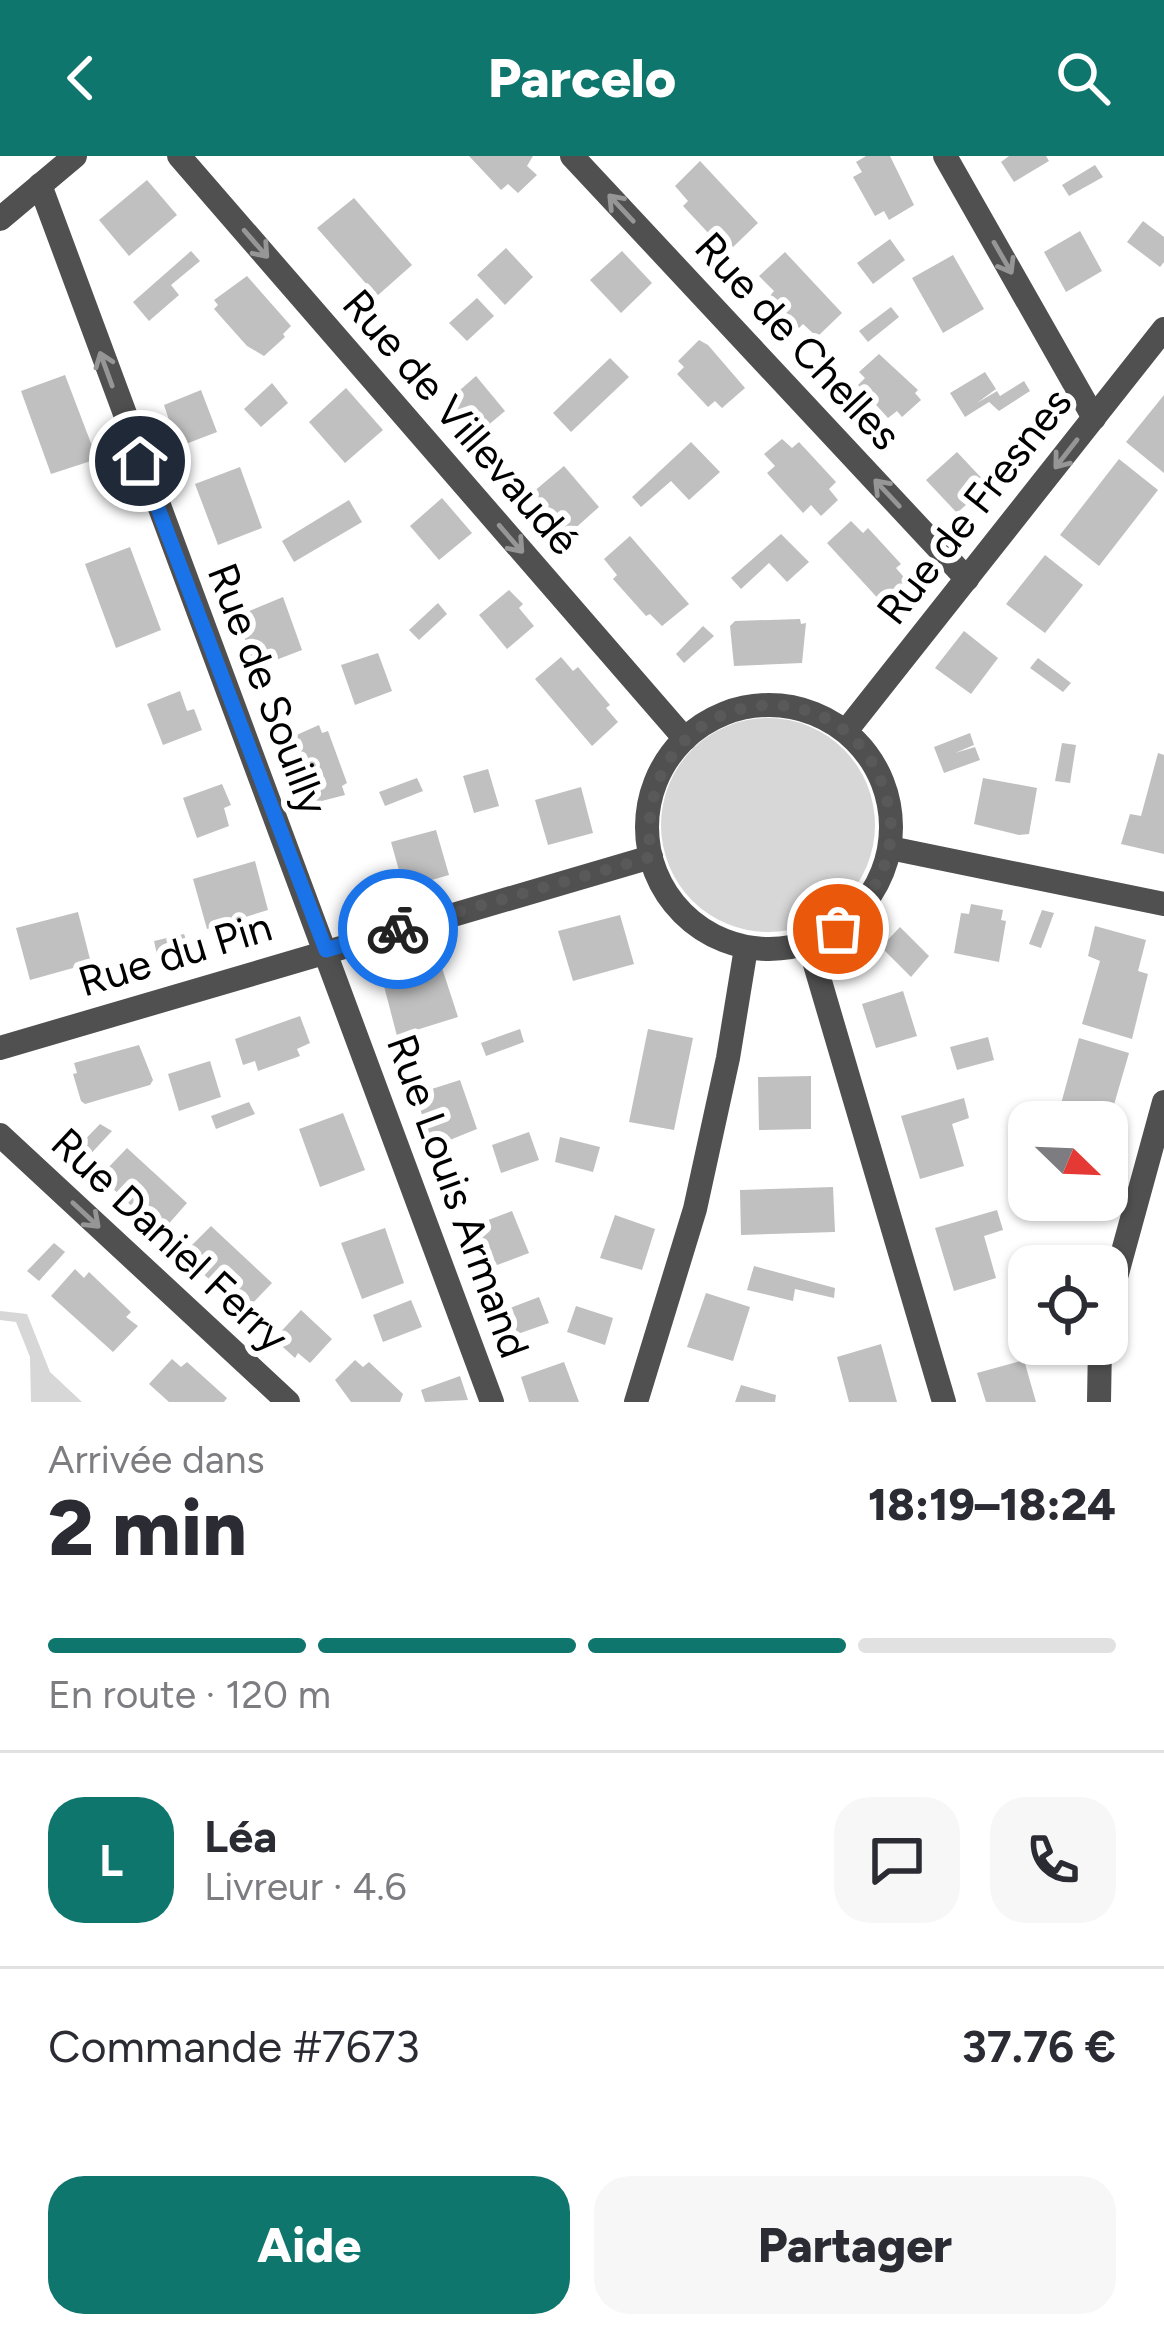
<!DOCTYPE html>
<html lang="fr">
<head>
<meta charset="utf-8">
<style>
  :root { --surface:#fff; --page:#f7f7f7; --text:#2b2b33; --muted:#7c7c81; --line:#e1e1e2; --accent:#0f766e }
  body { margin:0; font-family:Figtree,sans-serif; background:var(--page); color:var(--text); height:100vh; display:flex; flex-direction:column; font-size:45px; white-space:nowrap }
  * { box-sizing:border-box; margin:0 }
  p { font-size:39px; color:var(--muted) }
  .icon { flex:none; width:66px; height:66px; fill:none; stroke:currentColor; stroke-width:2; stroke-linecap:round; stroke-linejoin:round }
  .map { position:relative; height:1246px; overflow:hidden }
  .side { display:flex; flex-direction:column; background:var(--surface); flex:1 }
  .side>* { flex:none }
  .needle { width:78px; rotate:113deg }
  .tools { position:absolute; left:1008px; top:945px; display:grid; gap:24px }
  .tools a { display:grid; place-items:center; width:120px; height:120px; border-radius:24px; background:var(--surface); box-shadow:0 3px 9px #0004; font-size:60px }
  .pin { position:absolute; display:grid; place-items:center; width:102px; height:102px; color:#fff; margin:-51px; border:6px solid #fff; border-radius:50%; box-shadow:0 3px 12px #0007 }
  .courier { position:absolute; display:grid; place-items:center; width:120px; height:120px; margin:-60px; border:9px solid #1a73e8; border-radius:50%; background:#fff; color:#222; box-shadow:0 3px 15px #0007 }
  .summary em { font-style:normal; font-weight:800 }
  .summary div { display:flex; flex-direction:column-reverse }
  .summary { display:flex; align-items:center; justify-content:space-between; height:204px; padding:0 48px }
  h1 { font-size:78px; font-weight:800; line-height:90px }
  .bar { display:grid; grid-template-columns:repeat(4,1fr); gap:18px 12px; align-content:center; height:144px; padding:0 48px }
  .bar i { height:15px; border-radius:9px; background:var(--line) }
  .bar .active { background:var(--accent) }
  .bar p { grid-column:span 4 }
  .line { display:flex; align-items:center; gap:30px; padding:0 48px; border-top:3px solid var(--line) }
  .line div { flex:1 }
  .round { display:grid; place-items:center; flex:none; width:126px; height:126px; border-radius:36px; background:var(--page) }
  .button { display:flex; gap:24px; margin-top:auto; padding:24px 48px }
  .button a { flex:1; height:138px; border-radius:36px; background:var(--accent); color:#fff; font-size:48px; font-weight:800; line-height:138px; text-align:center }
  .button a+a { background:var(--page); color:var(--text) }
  header { display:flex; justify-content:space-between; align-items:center; height:156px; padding:0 48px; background:var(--accent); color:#fff; font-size:54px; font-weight:800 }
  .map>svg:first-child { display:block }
  .green { fill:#d7d7d7 }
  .building { fill:#c0c0c0 }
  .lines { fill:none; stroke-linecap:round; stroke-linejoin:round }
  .street { stroke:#505050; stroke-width:24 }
  .oneway { stroke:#969696 }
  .done { stroke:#595959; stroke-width:12; stroke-dasharray:0 21.6 }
  .route { stroke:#1a73e8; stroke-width:15 }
  .labels { text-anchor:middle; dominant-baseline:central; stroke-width:12; stroke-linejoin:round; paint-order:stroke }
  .street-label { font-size:42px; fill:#000; stroke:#fff }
</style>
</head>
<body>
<header><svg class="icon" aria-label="back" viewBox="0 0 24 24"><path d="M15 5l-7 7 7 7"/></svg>Parcelo<svg class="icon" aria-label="search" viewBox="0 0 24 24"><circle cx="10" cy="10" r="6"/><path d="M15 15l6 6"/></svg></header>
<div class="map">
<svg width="1164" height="1246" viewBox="0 0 1164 1246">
  <rect width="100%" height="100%" fill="#fff"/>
  <g class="green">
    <circle cx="768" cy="669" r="107"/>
    <polygon points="0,1155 27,1158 50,1216 82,1246 31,1246 30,1201 16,1166 0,1164"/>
  </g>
  <g class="building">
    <polygon points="469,0 533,0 527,10 537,19 518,37 508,28 501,34"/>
    <polygon points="866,0 890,0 914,49 889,64 884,55 875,60 853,21 862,16 856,6"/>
    <polygon points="1009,0 1046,0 1049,5 1014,26 1001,6"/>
    <polygon points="700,5 758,67 733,91 718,77 713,82 683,50 688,45 675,30"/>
    <polygon points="1095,9 1103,21 1069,40 1062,29"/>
    <polygon points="147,24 177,59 129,100 99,64"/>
    <polygon points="354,42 412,109 377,140 317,72"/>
    <polygon points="1143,65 1164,81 1164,106 1160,111 1127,86"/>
    <polygon points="1080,75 1102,115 1066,136 1044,96"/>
    <polygon points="890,83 905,104 873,128 857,107"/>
    <polygon points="506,92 533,121 505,149 477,119"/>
    <polygon points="191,95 200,105 171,129 179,139 149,165 133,146"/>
    <polygon points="622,95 652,127 621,157 590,124"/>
    <polygon points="785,96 842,157 817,181 803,168 799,172 769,141 774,135 759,120"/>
    <polygon points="953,99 984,153 943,177 912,122"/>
    <polygon points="247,120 291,170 283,178 285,181 264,200 247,190 214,153 218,149 214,144"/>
    <polygon points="477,142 494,160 467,185 449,167"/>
    <polygon points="891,151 899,161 868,186 859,175"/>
    <polygon points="699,184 708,189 745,232 722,252 715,245 708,251 677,218 684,211 678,205"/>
    <polygon points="879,198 918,234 915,237 921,244 902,261 897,255 888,262 858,229 865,222 859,216"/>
    <polygon points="610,202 629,221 571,276 553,257"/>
    <polygon points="985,216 996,233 977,247 997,235 1000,240 1024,225 1030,235 999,255 989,246 965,261 950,237"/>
    <polygon points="65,219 97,303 51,318 21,235"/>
    <polygon points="476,220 505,255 474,281 444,248"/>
    <polygon points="272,227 288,247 261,271 244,253"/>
    <polygon points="346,232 383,274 345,307 309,266"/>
    <polygon points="201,234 217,276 183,289 178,272 172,273 164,249"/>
    <polygon points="1164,239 1164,317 1126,286"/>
    <polygon points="782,283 792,292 799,286 836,326 829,333 838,344 821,360 811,349 803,357 767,317 775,310 764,298"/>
    <polygon points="691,286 720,316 689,344 671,325 641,351 632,341"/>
    <polygon points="957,296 988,329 957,357 926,324"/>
    <polygon points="1119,303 1158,334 1099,410 1060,379"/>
    <polygon points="564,310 599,351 562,384 526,342"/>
    <polygon points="240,311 262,372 218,389 195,328"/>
    <polygon points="442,342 472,377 439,404 410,370"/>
    <polygon points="349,344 362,366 294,406 282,385"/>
    <polygon points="851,365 863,377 868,372 901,408 896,412 908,426 884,449 827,387"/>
    <polygon points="781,378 809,406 787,426 769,407 741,433 731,422"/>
    <polygon points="630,380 689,448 662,470 650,458 646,460 613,423 617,419 604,403"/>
    <polygon points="130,391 161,474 116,492 85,408"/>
    <polygon points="1045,399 1083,429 1045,477 1006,448"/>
    <polygon points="509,434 523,448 519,452 534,470 507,493 479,459"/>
    <polygon points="283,441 302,494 255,512 237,460"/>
    <polygon points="438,447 447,458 419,484 409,474"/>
    <polygon points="800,463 801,468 806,467 802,507 734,510 730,470 735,465"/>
    <polygon points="703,470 714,480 684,507 676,498"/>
    <polygon points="964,475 998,502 971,538 935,512"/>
    <polygon points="378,497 392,535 355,549 341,509"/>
    <polygon points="561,501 573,515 578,511 610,549 606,552 618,566 592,590 535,523"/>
    <polygon points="1038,502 1071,527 1063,536 1030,512"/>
    <polygon points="180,535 187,555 194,553 202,574 163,589 147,548"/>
    <polygon points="319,569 322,577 328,575 347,627 342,630 345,639 306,649 283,585"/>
    <polygon points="970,577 974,589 955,597 975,591 980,604 944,617 934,591"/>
    <polygon points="1062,587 1076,589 1070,627 1055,625"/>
    <polygon points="1158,597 1164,599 1164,698 1121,688 1130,658 1141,660"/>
    <polygon points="488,613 499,650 474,657 463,620"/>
    <polygon points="417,622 423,635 385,650 379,636"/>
    <polygon points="983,622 1037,632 1029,678 1019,679 974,668"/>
    <polygon points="222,628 231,649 224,652 229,670 197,682 183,642"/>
    <polygon points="581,631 593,677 548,689 535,644"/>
    <polygon points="436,674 449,719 404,732 391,686"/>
    <polygon points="255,705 268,754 207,773 193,723"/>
    <polygon points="971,748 1003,754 1001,764 1006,765 999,806 954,797 961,757 969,758"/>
    <polygon points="1042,754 1054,757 1041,792 1029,788"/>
    <polygon points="78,756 91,807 30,824 16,772"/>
    <polygon points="620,759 634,808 573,825 558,775"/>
    <polygon points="1095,770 1146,784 1138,815 1148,818 1132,883 1082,868 1100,805 1088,800"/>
    <polygon points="900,771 929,800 911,821 881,791"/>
    <polygon points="184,778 190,795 158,803 154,785"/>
    <polygon points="442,812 458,861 397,880 384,830"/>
    <polygon points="903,835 917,880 876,892 862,848"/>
    <polygon points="300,860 310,887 297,893 300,900 258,915 255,905 243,909 235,883"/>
    <polygon points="520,873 524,886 486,900 481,887"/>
    <polygon points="648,873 693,882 674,974 629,966"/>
    <polygon points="988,881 994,904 957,914 950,891"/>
    <polygon points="1079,882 1129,897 1109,966 1056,966"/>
    <polygon points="139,889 153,924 150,929 85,948 81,945 73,918 77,917 74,907"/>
    <polygon points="210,905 221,941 179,955 168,918"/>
    <polygon points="811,920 811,973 759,974 758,921"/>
    <polygon points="460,924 477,973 435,990 428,980 416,938"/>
    <polygon points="964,942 969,962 952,968 964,1010 920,1023 901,960"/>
    <polygon points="249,946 255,958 216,973 211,960"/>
    <polygon points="343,957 365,1014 320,1031 299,973"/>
    <polygon points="100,968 112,975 85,1004 74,995"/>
    <polygon points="529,976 539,1004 501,1017 492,989"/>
    <polygon points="560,981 600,991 593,1016 555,1006"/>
    <polygon points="127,992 187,1047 165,1072 156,1063 151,1068 110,1030 115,1025 104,1016"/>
    <polygon points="833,1031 835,1076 741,1079 740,1034"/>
    <polygon points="997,1054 1003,1074 984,1080 996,1122 954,1135 935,1072"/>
    <polygon points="512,1055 529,1097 489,1112 487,1106 477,1109 466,1078 477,1075 475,1069"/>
    <polygon points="615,1059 655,1073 642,1114 600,1102"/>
    <polygon points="211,1070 272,1127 250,1150 238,1141 234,1145 193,1109 199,1103 189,1092"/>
    <polygon points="385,1072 404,1127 362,1143 341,1087"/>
    <polygon points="54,1087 65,1096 39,1125 27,1115"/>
    <polygon points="754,1110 835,1132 834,1142 795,1133 793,1145 747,1134"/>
    <polygon points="75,1113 84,1122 89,1116 131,1156 126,1161 138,1170 113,1196 51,1140"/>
    <polygon points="706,1137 750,1151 733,1205 687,1191"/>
    <polygon points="539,1141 549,1167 512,1180 502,1155"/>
    <polygon points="411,1144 422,1171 383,1186 373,1159"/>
    <polygon points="576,1150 613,1162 605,1189 567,1176"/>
    <polygon points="1029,1151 1029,1182 1019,1185 1011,1156"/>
    <polygon points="301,1154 332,1183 310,1207 298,1197 295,1202 274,1183"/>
    <polygon points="881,1188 897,1246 849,1246 837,1201"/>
    <polygon points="172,1203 181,1211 187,1206 227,1242 224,1246 169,1246 149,1228"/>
    <polygon points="355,1204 363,1211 369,1206 385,1221 403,1238 400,1246 351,1246 335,1224"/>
    <polygon points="1024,1204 1036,1246 986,1246 977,1217"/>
    <polygon points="564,1206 579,1246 529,1246 521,1221"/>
    <polygon points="460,1220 468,1244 425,1246 421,1234"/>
    <polygon points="741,1229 776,1239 775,1246 735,1246"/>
  </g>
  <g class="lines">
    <g class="street">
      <polyline points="179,0 685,583"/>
      <polyline points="572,0 967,423"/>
      <polyline points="945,0 1094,262"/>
      <polyline points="40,29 492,1246"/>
      <polyline points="0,63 75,0"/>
      <circle cx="769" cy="671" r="122"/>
      <polyline points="846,575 1164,173"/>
      <polyline points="890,692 1164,748"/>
      <polyline points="809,788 944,1246"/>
      <polyline points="0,892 651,701"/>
      <polyline points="0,979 288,1246"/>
      <polyline points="1107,1154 1164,946"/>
      <polyline points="636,1246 695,1053 728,902 746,792"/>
      <polyline points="1099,1246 1100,1188"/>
    </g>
  </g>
  <defs><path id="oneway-shaft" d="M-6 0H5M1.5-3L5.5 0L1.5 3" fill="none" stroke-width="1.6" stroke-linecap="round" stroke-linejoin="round" transform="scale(3)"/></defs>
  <g class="oneway">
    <use href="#oneway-shaft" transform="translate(621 52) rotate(-133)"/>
    <use href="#oneway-shaft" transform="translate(256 88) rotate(49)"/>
    <use href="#oneway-shaft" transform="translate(1003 102) rotate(60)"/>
    <use href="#oneway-shaft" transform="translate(106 213) rotate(-110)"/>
    <use href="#oneway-shaft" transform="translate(1066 298) rotate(128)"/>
    <use href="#oneway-shaft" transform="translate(887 337) rotate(-133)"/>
    <use href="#oneway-shaft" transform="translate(511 383) rotate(49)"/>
    <use href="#oneway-shaft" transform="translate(86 1059) rotate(43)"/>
  </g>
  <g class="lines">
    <path class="done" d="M398,773L651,701C628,525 859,493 889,653C898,703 873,741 838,773"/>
    <polyline class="route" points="140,305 326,794 398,773"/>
  </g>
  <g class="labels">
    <g class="street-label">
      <text transform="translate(798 185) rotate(47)">Rue de Chelles</text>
      <text transform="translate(461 266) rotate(49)">Rue de Villevaudé</text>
      <text transform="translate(974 350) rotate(-52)">Rue de Fresnes</text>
      <text transform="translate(268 533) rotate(69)">Rue de Souilly</text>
      <text transform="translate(175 798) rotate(-17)">Rue du Pin</text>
      <text transform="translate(458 1040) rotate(70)">Rue Louis Armand</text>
      <text transform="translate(170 1084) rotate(43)">Rue Daniel Ferry</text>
    </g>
  </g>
</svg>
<div class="tools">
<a><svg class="needle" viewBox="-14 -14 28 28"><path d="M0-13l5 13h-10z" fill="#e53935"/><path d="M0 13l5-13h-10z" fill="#7c7c81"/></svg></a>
<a><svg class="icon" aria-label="locate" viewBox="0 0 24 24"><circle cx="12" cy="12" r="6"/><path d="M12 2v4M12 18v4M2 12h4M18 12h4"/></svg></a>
</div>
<div class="pin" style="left:838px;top:773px;background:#ea580c"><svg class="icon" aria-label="bag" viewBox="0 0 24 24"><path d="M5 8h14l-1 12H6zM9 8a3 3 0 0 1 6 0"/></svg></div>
<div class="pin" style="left:140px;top:305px;background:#1f2937"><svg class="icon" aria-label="home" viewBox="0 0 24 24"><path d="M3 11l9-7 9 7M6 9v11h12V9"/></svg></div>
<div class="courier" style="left:398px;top:773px"><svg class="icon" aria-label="bike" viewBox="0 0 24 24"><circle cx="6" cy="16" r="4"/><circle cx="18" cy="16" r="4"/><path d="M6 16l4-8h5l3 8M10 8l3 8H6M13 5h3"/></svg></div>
</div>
<section class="side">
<div class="summary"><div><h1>2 min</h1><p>Arrivée dans</p></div><em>18:19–18:24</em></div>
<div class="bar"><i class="active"></i><i class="active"></i><i class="active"></i><i></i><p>En route · 120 m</p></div>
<div class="line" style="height:216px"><b class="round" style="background:var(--accent);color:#fff">L</b><div><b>Léa</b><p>Livreur · 4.6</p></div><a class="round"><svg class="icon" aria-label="chat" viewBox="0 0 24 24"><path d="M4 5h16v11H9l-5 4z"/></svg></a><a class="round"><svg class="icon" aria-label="phone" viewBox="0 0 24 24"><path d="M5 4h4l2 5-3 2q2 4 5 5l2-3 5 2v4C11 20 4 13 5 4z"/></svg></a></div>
<div class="line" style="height:156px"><div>Commande #7673</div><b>37.76 €</b></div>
<div class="button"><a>Aide</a><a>Partager</a></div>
</section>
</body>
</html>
